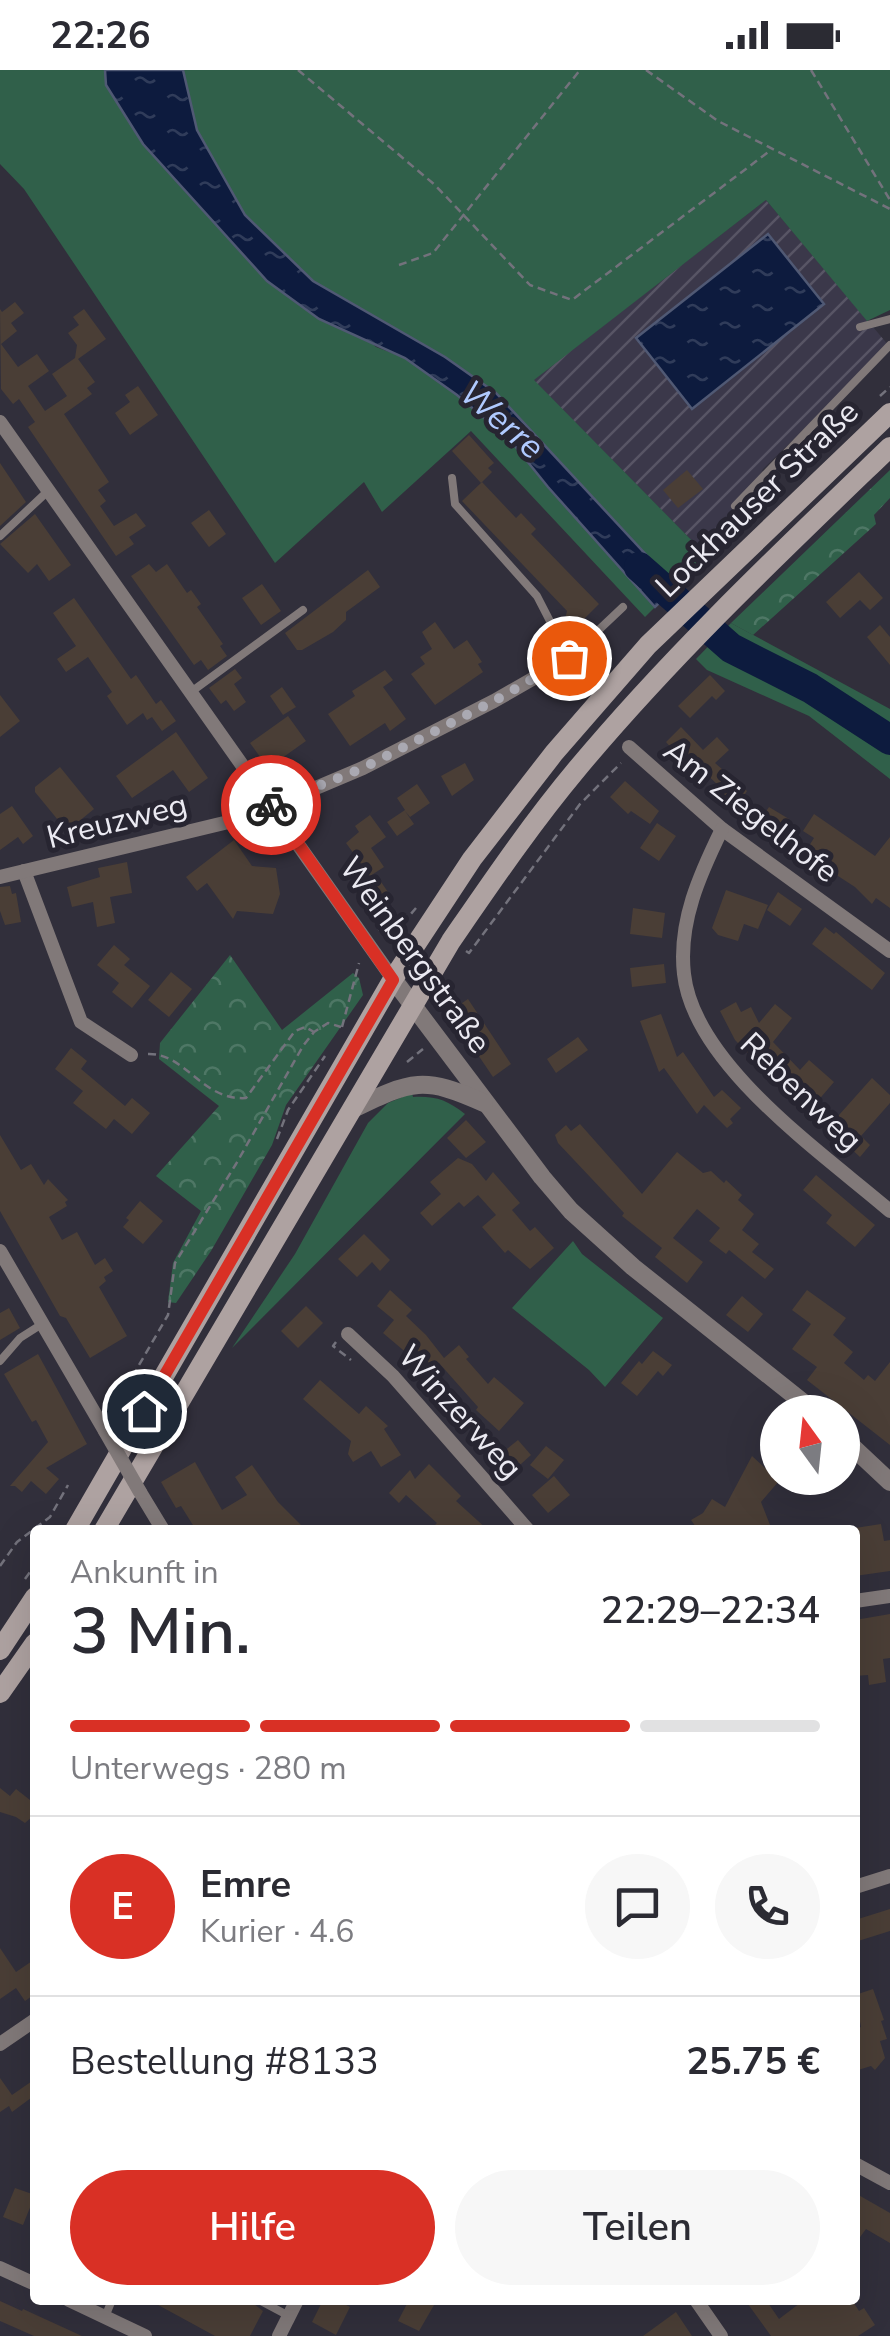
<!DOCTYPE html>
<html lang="de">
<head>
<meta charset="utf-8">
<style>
  :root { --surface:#fff; --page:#f7f7f7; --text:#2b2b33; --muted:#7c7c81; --line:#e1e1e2; --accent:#d93025 }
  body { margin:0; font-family:"Nunito Sans",sans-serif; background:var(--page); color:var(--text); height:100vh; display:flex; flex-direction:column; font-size:38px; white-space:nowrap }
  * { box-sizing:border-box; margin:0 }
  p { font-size:32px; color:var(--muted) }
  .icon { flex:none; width:55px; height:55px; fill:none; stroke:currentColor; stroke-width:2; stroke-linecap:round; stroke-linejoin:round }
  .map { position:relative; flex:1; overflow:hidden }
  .sheet { position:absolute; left:30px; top:1455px; width:830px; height:780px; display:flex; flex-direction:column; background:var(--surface); border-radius:10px; box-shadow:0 10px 40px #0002 }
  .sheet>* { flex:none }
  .needle { width:65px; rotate:345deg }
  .buttons { position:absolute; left:760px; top:1325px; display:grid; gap:20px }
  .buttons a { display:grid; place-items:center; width:100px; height:100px; border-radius:50%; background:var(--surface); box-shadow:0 10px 40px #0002; font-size:50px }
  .pin { position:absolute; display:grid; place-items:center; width:85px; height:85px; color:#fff; margin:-42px; border:5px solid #fff; border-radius:50%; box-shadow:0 2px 10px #0007 }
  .courier { position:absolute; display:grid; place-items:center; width:100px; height:100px; margin:-50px; border:8px solid #d93025; border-radius:50%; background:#fff; color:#222; box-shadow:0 2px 12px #0007 }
  .summary em { font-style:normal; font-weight:600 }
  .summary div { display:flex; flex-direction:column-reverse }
  .summary { display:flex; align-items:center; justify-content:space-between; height:170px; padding:0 40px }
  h1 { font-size:65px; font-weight:600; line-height:75px }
  .bar { display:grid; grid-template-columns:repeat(4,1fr); gap:15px 10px; align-content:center; height:120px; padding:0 40px }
  .bar i { height:12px; border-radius:8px; background:var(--line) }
  .bar .selected { background:var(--accent) }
  .bar p { grid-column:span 4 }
  .line { display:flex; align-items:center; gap:25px; padding:0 40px; border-top:2px solid var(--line) }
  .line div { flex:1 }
  .round { display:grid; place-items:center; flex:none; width:105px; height:105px; border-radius:52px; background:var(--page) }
  .action { display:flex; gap:20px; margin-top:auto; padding:20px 40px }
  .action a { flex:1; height:115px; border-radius:60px; background:var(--accent); color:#fff; font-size:40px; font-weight:600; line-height:115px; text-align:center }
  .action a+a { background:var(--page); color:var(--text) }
  .status { display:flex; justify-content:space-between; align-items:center; height:70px; padding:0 50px; background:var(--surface); direction:ltr }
  .status svg { height:28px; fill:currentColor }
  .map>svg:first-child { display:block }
  .industrial { fill:url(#industrial-furrows) }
  .grass { fill:#30604a }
  .forest { fill:url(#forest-crowns) }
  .water { fill:url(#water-ripples); stroke:#505974; stroke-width:2.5 }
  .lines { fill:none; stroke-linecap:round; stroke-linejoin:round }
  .river { stroke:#0d1b3e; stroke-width:30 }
  .building { fill:#4a3e36 }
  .path { stroke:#73727c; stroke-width:2.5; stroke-dasharray:8 5; stroke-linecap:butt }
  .service { stroke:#817979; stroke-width:8 }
  .minor { stroke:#817979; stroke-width:14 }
  .tertiary { stroke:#817979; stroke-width:18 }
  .secondary { stroke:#aea2a1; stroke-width:20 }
  .minor-bridge { stroke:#817979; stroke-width:14 }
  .done { stroke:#aaa9b2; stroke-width:10; stroke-dasharray:0 18 }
  .route { stroke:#d93025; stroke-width:12 }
  .labels { text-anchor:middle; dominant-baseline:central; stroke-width:10; stroke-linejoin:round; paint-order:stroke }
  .street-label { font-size:32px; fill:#ebeaf2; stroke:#272531 }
  .water-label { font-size:35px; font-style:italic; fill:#b0caff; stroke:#272531 }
</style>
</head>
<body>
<div class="status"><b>22:26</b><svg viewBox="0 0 49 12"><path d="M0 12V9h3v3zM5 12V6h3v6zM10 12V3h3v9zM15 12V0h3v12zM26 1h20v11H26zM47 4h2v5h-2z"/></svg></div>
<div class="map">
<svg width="890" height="2266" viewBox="0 0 890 2266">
  <defs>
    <pattern id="industrial-furrows" width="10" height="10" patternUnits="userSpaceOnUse" patternTransform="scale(2.5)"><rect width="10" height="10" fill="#3b384a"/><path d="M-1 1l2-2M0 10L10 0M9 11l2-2" fill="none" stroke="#585565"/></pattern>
    <pattern id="forest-crowns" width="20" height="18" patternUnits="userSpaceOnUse" patternTransform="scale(2.5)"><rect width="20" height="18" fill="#30604a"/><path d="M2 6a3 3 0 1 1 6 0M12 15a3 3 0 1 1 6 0" fill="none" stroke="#4e7765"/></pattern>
    <pattern id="water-ripples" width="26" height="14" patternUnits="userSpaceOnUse" patternTransform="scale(2.5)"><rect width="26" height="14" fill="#0d1b3e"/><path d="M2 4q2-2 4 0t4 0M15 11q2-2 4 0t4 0" fill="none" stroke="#303c5a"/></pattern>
  </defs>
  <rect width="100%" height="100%" fill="#312f3b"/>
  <polygon class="industrial" points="766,130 889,276 763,399 731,464 708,487 533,310"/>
  <g class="grass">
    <polygon points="0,0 105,0 106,15 376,277 405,288 457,325 510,370 548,417 655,537 645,547 471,361 382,442 364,412 275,493 24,119 0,94"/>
    <polygon points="183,0 890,0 890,240 867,251 766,130 534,310 708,487 676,517 496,323 313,211 245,145 197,60"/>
    <polygon points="731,553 890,639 890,709 809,646 707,600 696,589"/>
    <path d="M412,1023L413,1027C436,1026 447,1030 465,1044L232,1278L295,1184L368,1053L388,1033Z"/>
    <polygon points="573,1171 582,1184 663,1248 605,1317 589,1300 512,1238"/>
  </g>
  <g class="forest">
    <polygon points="890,400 890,428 874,445 876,454 753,565 731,553"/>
    <polygon points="230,885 282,960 353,903 359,908 363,925 286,1035 272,1075 211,1181 176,1233 168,1232 173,1193 201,1141 156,1106 219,1036 159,989 160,973"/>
  </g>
  <g class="water">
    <polygon points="105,0 183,0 197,60 245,145 313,211 445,287 496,323 676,517 655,537 548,417 510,370 457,325 405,288 319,249 267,211 143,74 106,15"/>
    <polygon points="768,164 824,234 692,339 636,268"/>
  </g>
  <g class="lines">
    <polyline class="river" points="639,497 731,578 810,618 890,670"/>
  </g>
  <g class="building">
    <polygon points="15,232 24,243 11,253 17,261 1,274 18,297 37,284 49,301 28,316 45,341 67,326 52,304 75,288 77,275 68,263 79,255 73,247 84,239 106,269 78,289 95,312 87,318 92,324 64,344 109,412 98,420 106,431 100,436 114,456 136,443 146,456 129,467 134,474 116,486 28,357 35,352 19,329 13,334 1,319 0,239 2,242"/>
    <polygon points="138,316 158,345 130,365 115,343 130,332 125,325"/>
    <polygon points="469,365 494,393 488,398 492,402 481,413 452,381"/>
    <polygon points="0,393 26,432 0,456"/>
    <polygon points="687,400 703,419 678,438 663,420"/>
    <polygon points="482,412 516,448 521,443 536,459 531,464 599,534 576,557 569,559 564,553 567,541 462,431"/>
    <polygon points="209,440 226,464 209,477 191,453"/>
    <polygon points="35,444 71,495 49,511 37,494 28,503 0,474"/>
    <polygon points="149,494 156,502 167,494 187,523 191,520 201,534 197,537 223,574 220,576 227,586 208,600 201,590 194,595 131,506"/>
    <polygon points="368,500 380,517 346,542 346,550 333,562 302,580 297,580 285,563"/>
    <polygon points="859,502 883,528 870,540 860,530 840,548 826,532"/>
    <polygon points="262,514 281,541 261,555 242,528"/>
    <polygon points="74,528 131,609 136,605 156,634 161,630 176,651 162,661 152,647 147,650 143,643 127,655 107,626 112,622 88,587 66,602 57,589 76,576 53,543"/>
    <polygon points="435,552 454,579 467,570 482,592 478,594 483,602 435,635 411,604 425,594 420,587 432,579 422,562"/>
    <polygon points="880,555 890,567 890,595 867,567"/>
    <polygon points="235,599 242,608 234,614 246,632 234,641 226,630 221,634 209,618"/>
    <polygon points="385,600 393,610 383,617 406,649 390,661 385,653 350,676 328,644 355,626 352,621"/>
    <polygon points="710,605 725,621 716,630 712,626 690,648 678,636"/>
    <polygon points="282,617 296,637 283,645 270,626"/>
    <polygon points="0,625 20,651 0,667"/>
    <polygon points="288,646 306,671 268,698 250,673"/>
    <polygon points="681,657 703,680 717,667 729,680 715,693 747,721 736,738 716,724 721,718 693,691 688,697 666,672"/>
    <polygon points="176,662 208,708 189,722 173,700 132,728 116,706"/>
    <polygon points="465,693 474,710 452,726 441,706"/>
    <polygon points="60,697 94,739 67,761 35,722 35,717"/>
    <polygon points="625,711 659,741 650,754 631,741 628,744 610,727"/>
    <polygon points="417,714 430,733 410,747 405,741 414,754 397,766 387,752 405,740 397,728"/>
    <polygon points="12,736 33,766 23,774 18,767 0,780 0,744"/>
    <polygon points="769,737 789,749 778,766 758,753"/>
    <polygon points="814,744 875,786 890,767 890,838 876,828 872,834 855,817 804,784 814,768 803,761"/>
    <polygon points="370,745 386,767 371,778 384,797 370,806 346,773 359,762 355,756"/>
    <polygon points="657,753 676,766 659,791 640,778"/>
    <polygon points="234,770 252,796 276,798 280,824 273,844 237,841 233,849 207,813 197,821 186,807"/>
    <polygon points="127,792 132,823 110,827 115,853 97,857 93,832 72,837 67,817 100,807 98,798"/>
    <polygon points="377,806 392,828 375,839 360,818"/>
    <polygon points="10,816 12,824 16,823 21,852 5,855 0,841 0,817"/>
    <polygon points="726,820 768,835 758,859 744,854 738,871 718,865 712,858"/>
    <polygon points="778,822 802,839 790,856 767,840"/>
    <polygon points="633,838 665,843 662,868 630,864"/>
    <polygon points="825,857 834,864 836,862 885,903 872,920 812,874"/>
    <polygon points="114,875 130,889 124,895 150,916 132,938 112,922 119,913 97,895"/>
    <polygon points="664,894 666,913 632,917 630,898"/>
    <polygon points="171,902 192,919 169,947 148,930"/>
    <polygon points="468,929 511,994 493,1007 449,942"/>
    <polygon points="736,932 741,942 751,937 759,953 775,934 792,948 773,972 800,1000 809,990 834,1012 810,1040 776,1012 735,970 720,941"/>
    <polygon points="661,944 677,987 683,982 714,1027 722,1020 741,1038 730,1049 733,1053 727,1058 704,1035 697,1044 664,998 659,1002 640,951"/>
    <polygon points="578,967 588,980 556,1003 547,989"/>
    <polygon points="71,978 87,991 81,999 125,1036 132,1028 150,1043 132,1064 114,1049 106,1059 73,1033 83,1021 55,999"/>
    <polygon points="872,1008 890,1025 890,1033 861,1066 870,1075 860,1087 831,1060 831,1054"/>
    <polygon points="466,1050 486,1072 466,1088 447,1068"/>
    <polygon points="580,1054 642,1124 677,1082 703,1103 711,1101 724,1113 726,1110 742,1125 738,1130 754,1144 742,1160 759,1174 752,1182 774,1199 765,1209 729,1180 726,1184 709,1171 720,1158 697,1139 673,1168 703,1192 687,1213 655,1187 662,1178 622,1146 624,1143 558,1073 555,1065 566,1055 571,1061"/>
    <polygon points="0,1065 21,1100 31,1094 44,1115 48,1109 68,1130 65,1132 67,1136 49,1147 62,1170 77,1162 95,1195 105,1188 113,1201 104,1207 106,1211 99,1217 127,1266 90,1288 66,1248 60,1246 0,1141"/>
    <polygon points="458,1088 472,1094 486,1111 493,1102 520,1133 512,1140 530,1161 535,1157 554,1178 530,1199 508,1180 505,1183 482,1157 496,1145 478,1125 464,1137 459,1132 432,1156 420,1143 441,1124 430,1112"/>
    <polygon points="816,1105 875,1155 855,1177 826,1153 832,1145 803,1120"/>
    <polygon points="140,1131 163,1151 143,1174 123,1157 129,1150 126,1148"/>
    <polygon points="364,1164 390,1190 380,1201 372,1192 357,1207 338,1189"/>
    <polygon points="390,1220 412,1240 406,1246 426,1265 444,1288 459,1275 469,1287 466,1289 488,1314 494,1307 524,1333 499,1361 476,1340 478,1337 439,1293 433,1298 415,1278 409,1285 383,1263 394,1250 377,1236"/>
    <polygon points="807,1220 846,1248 833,1265 853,1282 844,1293 864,1310 868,1305 875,1311 890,1292 890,1375 807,1310 817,1297 792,1279 811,1254 792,1240"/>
    <polygon points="742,1226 763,1244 748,1262 726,1245"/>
    <polygon points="306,1236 323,1253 298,1278 281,1261"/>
    <polygon points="9,1238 20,1258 0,1270 0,1243"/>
    <polygon points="653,1281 672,1295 663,1306 658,1301 637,1326 621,1313 639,1291 642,1294"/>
    <polygon points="38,1284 87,1374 46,1398 59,1409 46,1424 31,1411 22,1422 15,1416 10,1416 48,1372 36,1350 32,1352 4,1304"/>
    <polygon points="320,1310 359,1344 366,1336 388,1356 384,1359 401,1385 381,1397 371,1381 353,1392 348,1384 351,1371 303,1329"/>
    <polygon points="518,1370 531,1385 512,1402 498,1386"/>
    <polygon points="546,1376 564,1390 548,1409 530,1395"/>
    <polygon points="752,1386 779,1411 761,1432 772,1460 698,1460 691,1450 703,1443 712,1429 725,1437"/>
    <polygon points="195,1392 222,1440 247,1425 235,1407 252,1395 278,1432 306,1460 196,1460 181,1436 176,1438 161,1412"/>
    <polygon points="429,1394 461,1426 456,1431 488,1460 430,1460 437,1453 406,1425 399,1433 389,1423 410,1400 415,1409"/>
    <polygon points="554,1406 570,1425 548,1443 532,1425"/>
    <polygon points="881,1454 884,1471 890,1470 890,1501 855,1506 855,1458"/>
    <polygon points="890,1544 890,1588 883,1589 886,1612 869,1615 868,1605 855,1606 855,1550"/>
    <polygon points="0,1718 10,1726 16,1719 35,1734 33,1746 25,1753 16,1747 0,1742"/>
    <polygon points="890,1839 890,1861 855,1872 855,1850"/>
    <polygon points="0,1878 16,1902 35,1889 35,1924 25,1931 16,1918 0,1929"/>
    <polygon points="873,1919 884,1950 881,1951 887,1969 880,1971 885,1988 875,2000 871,1996 855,2001 855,1960 861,1957 855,1925"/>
    <polygon points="0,2008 12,2025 35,2009 35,2025 12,2042 9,2036 0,2042"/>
    <polygon points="15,2118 35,2125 23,2155 3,2147"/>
    <polygon points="855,2123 890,2143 890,2173 866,2159 855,2174"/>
    <polygon points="149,2230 249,2230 263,2241 250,2266 215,2266"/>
    <polygon points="323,2230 336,2230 350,2237 336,2265 312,2252"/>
    <polygon points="409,2230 437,2230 419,2261 398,2251"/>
    <polygon points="745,2230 766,2230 779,2249 804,2230 852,2230 859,2241 864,2238 875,2255 858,2266 771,2266"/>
    <polygon points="0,2231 22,2241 23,2239 82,2266 34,2266 0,2251"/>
    <polygon points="676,2242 692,2266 643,2266"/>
  </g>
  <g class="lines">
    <g class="path">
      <polyline points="298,0 435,115 530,215 572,230 771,80"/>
      <polyline points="646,0 718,51 890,139"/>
      <polyline points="811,0 890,130"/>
      <polyline points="399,195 433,183 580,0"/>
      <polyline points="880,326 890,317"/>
      <polyline points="378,860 390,848 410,845 416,838"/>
      <polyline points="466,881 469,883 580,734 621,693"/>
      <polyline points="442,926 444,947"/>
      <polyline points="342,957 359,893"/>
      <path d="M148,984C186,983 202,1031 246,1028L295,961L305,957L314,962"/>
      <polyline points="407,992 423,979"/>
      <polyline points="277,1069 288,1040 325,986"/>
      <polyline points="336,1272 333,1276 351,1290"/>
      <polyline points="113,1340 168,1245 175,1193 236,1094 303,976 314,962 328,953 341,957"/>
      <polyline points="0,1496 17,1472 50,1447 68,1415"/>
      <polyline points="25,1509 35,1495"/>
    </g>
    <g class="service">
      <polyline points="860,257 890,249"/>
      <polyline points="452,408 455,434 537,526 569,588 623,537"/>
      <polyline points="735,436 890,275"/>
      <polyline points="0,466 48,421"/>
      <polyline points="191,622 303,540"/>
      <polyline points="0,1291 20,1268 42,1254"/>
      <polyline points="259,2230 289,2246"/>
      <polyline points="105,2247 112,2230"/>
    </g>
    <g class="minor">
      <polyline points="0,352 393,909"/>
      <polyline points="629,677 722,759 890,881"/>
      <path d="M722,759C700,804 678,852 684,904C694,995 824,1084 890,1141"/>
      <polyline points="24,801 81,952 131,985"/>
      <polyline points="0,807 245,748 363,698 494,631 569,588"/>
      <polyline points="0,1181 105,1361"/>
      <polyline points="348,1264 393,1306 528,1460"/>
      <polyline points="140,1422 163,1460"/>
      <polyline points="855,1531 890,1526"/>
      <polyline points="855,1817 890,1806"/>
      <polyline points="0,1974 35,1950"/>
      <polyline points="855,2094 890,2113"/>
      <polyline points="0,2198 35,2214"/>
      <polyline points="69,2230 145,2266"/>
      <polyline points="696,2230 721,2266"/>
      <polyline points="279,2266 297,2230"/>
    </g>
    <g class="tertiary">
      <polyline points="393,909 542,1107 571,1141 633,1197 815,1342"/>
      <path d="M353,1039C412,1010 424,1006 484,1033"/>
      <polyline points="842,1367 890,1412"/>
    </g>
    <g class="secondary">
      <polyline points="75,1460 393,909 472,789 554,683 648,575 890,343"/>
      <path d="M104,1460L451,871C491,813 531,754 577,699C673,584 782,481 890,377"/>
      <polyline points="0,1580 35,1527"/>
      <polyline points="0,1623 35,1573"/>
    </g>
    <polyline class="minor-bridge" points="105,1361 140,1422"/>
  </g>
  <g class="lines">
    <polyline class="done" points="271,735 363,698 494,631 569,588"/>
    <polyline class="route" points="144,1341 393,910 271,735"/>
  </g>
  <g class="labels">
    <g class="street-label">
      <text transform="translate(757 429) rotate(-44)">Lockhauser Straße</text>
      <text transform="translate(751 741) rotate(38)">Am Ziegelhofe</text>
      <text transform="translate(117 751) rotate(-14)">Kreuzweg</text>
      <text transform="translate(415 885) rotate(54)">Weinbergstraße</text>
      <text transform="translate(801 1022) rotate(44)">Rebenweg</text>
      <text transform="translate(460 1342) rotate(48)">Winzerweg</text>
    </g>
    <g class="water-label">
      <text transform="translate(502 350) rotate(41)">Werre</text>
    </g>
  </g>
</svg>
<div class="buttons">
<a><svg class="needle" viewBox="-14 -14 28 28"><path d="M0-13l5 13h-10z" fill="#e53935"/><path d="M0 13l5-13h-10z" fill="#7c7c81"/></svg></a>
</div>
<div class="pin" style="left:569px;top:588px;background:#ea580c"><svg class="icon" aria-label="bag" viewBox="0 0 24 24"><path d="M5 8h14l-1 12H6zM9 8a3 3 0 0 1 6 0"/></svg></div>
<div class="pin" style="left:144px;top:1341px;background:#1f2937"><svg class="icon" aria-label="home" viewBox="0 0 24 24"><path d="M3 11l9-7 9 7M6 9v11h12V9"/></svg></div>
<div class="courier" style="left:271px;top:735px"><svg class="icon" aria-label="bike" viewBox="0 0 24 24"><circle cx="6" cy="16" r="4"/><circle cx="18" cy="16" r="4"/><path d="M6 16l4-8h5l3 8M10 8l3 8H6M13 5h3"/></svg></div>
<section class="sheet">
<div class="summary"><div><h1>3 Min.</h1><p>Ankunft in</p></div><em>22:29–22:34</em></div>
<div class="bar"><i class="selected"></i><i class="selected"></i><i class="selected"></i><i></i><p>Unterwegs · 280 m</p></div>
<div class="line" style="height:180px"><b class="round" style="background:var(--accent);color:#fff">E</b><div><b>Emre</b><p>Kurier · 4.6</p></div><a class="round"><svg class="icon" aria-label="chat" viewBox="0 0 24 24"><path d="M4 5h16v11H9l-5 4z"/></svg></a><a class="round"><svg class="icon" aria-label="phone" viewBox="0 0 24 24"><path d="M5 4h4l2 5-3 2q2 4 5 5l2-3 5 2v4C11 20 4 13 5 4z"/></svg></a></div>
<div class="line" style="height:130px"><div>Bestellung #8133</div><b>25.75 €</b></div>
<div class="action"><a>Hilfe</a><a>Teilen</a></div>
</section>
</div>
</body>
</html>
